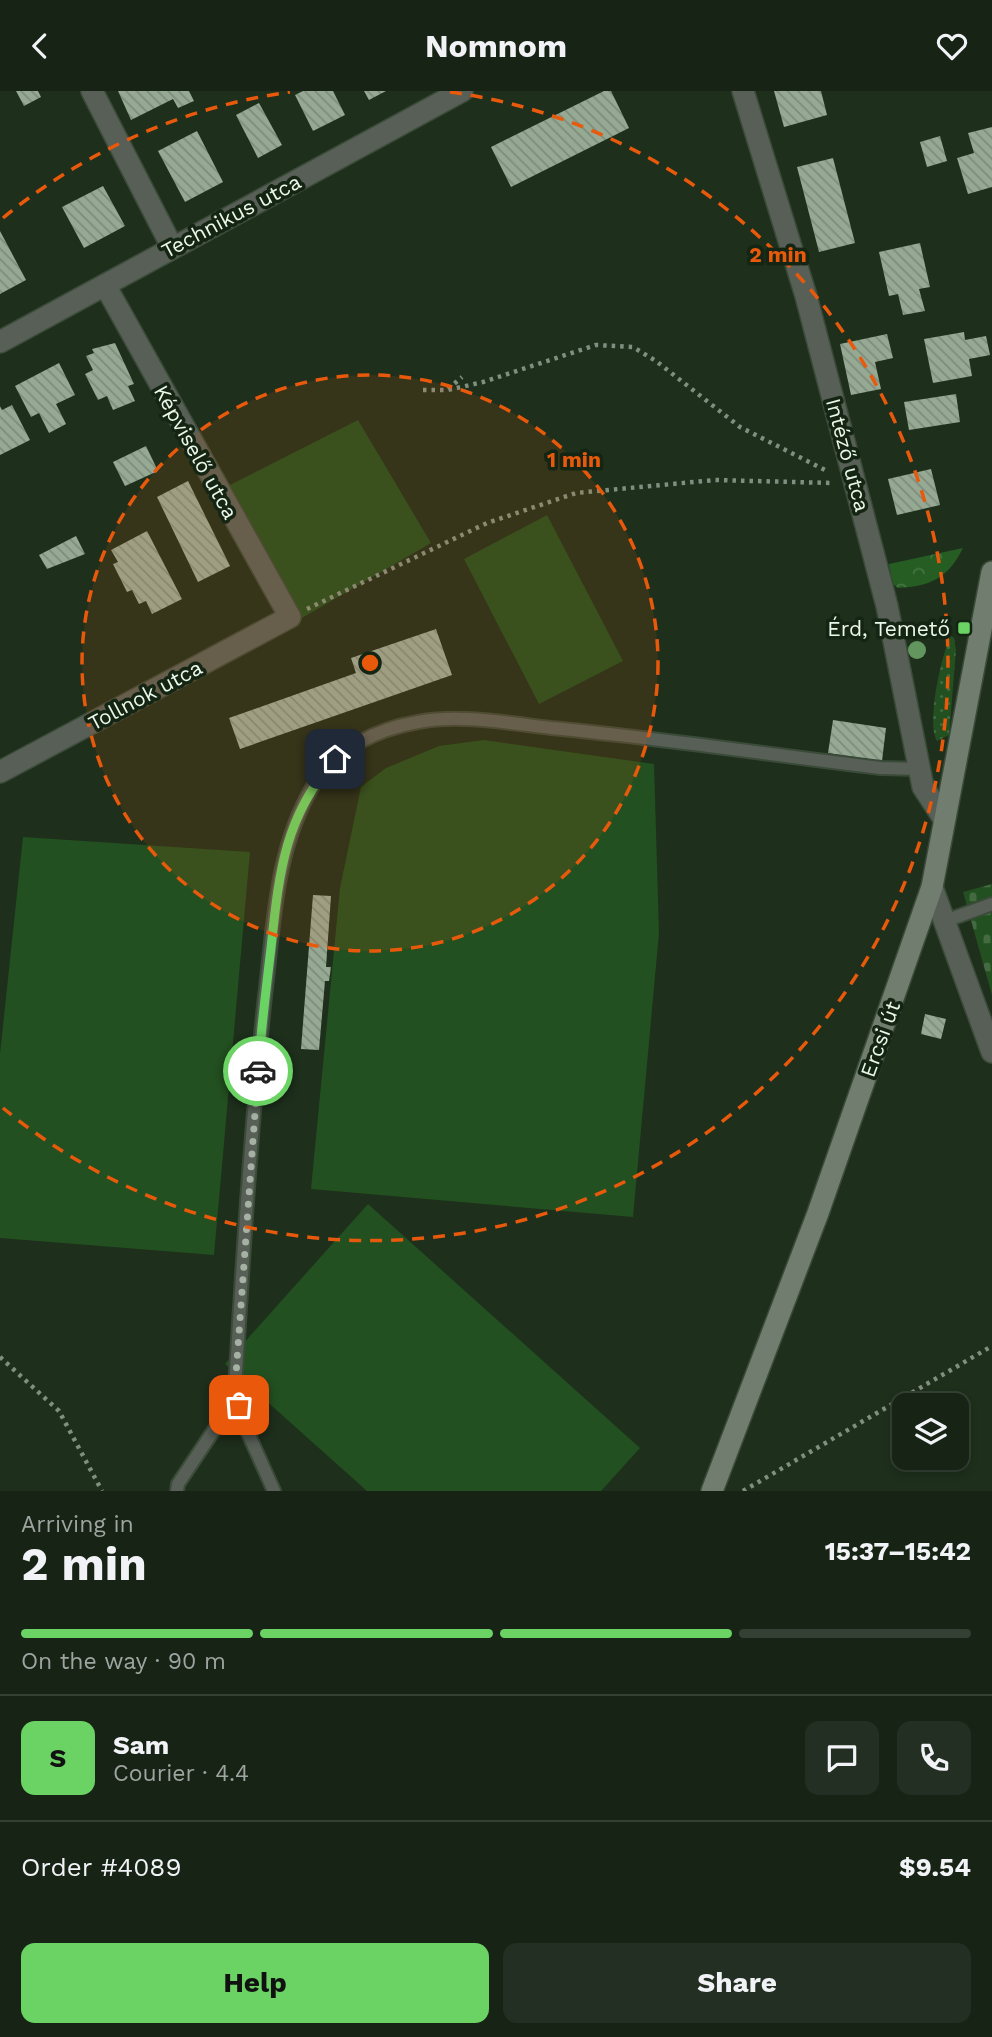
<!DOCTYPE html>
<html lang="en">
<head>
<meta charset="utf-8">
<style>
  :root { --surface:#162315; --page:#232f22; --text:#f1f3f6; --muted:#9ea4a0; --line:#354034; --accent:#6ad363 }
  body { margin:0; font-family:"Work Sans",sans-serif; background:var(--page); color:var(--text); height:100vh; display:flex; flex-direction:column; font-size:26px; white-space:nowrap }
  * { box-sizing:border-box; margin:0 }
  p { font-size:23px; color:var(--muted) }
  .icon { flex:none; width:38px; height:38px; fill:none; stroke:currentColor; stroke-width:2; stroke-linecap:round; stroke-linejoin:round }
  .map { position:relative; height:1400px; overflow:hidden }
  .side { display:flex; flex-direction:column; background:var(--surface); flex:1 }
  .side>* { flex:none }
  .fabs { position:absolute; left:892px; top:1302px; display:grid; gap:14px }
  .fabs a { display:grid; place-items:center; width:77px; height:77px; border-radius:14px; background:var(--surface); box-shadow:0 4px 10px #0003,0 0 0 2px var(--line); font-size:35px }
  .pin { position:absolute; display:grid; place-items:center; width:60px; height:60px; color:#fff; margin:-30px; border-radius:14px; box-shadow:0 4px 10px #0006 }
  .courier { position:absolute; display:grid; place-items:center; width:70px; height:70px; margin:-35px; border:5px solid #6ad363; border-radius:50%; background:#fff; color:#222; box-shadow:0 2px 9px #0007 }
  .summary em { font-style:normal; font-weight:700 }
  .summary div { display:flex; flex-direction:column-reverse }
  .summary { display:flex; align-items:center; justify-content:space-between; height:119px; padding:0 21px }
  h1 { font-size:46px; font-weight:700; line-height:52px }
  .bar { display:grid; grid-template-columns:repeat(4,1fr); gap:10px 7px; align-content:center; height:84px; padding:0 21px }
  .bar i { height:9px; border-radius:5px; background:var(--line) }
  .bar .current { background:var(--accent) }
  .bar p { grid-column:span 4 }
  .line { display:flex; align-items:center; gap:18px; padding:0 21px; border-top:2px solid var(--line) }
  .line div { flex:1 }
  .round { display:grid; place-items:center; flex:none; width:74px; height:74px; border-radius:14px; background:var(--page) }
  .action { display:flex; gap:14px; margin-top:auto; padding:14px 21px }
  .action a { flex:1; height:80px; border-radius:14px; background:var(--accent); color:#111; font-size:28px; font-weight:700; line-height:80px; text-align:center }
  .action a+a { background:var(--page); color:var(--text) }
  header { display:flex; justify-content:space-between; align-items:center; height:91px; padding:0 21px; background:var(--surface); font-size:32px; font-weight:700 }
  .map>svg:first-child { display:block }
  .grass { fill:url(#grass-dots) }
  .forest { fill:url(#forest-crowns) }
  .cemetery { fill:url(#cemetery-stones) }
  .park { fill:#235020 }
  .building { fill:url(#building-back-hatch) }
  .lines { fill:none; stroke-linecap:round; stroke-linejoin:round }
  .service-casing { stroke:#3b4b39; stroke-width:16 }
  .minor-casing { stroke:#3b4b39; stroke-width:24 }
  .secondary-casing { stroke:#3b4b39; stroke-width:24 }
  .path { stroke:#818f80; stroke-width:4.5; stroke-dasharray:3.5 5; stroke-linecap:butt }
  .service { stroke:#575f56; stroke-width:12 }
  .minor { stroke:#575f56; stroke-width:21 }
  .secondary { stroke:#707d6f; stroke-width:21 }
  .tree { fill:#63965f }
  .done { stroke:#a4b1a3; stroke-width:7; stroke-dasharray:0 12.6 }
  .route { stroke:#6ad363; stroke-width:9 }
  .ring { fill:none; stroke:#e8590c; stroke-width:3.5; stroke-dasharray:12 9 }
  .poi-dot { fill:#6ad363; stroke:#142513; stroke-width:2.5 }
  .labels { text-anchor:middle; dominant-baseline:central; stroke-width:7; stroke-linejoin:round; paint-order:stroke }
  .street-label { font-size:21px; fill:#ecf7eb; stroke:#142513 }
  .poi-label { font-size:21px; fill:#ecf7eb; stroke:#142513; text-anchor:end }
  .centre { fill:#e8590c; stroke:#142513; stroke-width:3.5 }
  .ring-label { font-size:21px; text-anchor:middle; font-weight:bold; fill:#e8590c; stroke:#142513; stroke-width:7; stroke-linejoin:round; paint-order:stroke }
</style>
</head>
<body>
<header><svg class="icon" aria-label="back" viewBox="0 0 24 24"><path d="M15 5l-7 7 7 7"/></svg>Nomnom<svg class="icon" aria-label="heart" viewBox="0 0 24 24"><path d="M12 20l-8-8c-3-5 5-10 8-4 3-6 11-1 8 4z"/></svg></header>
<div class="map">
<svg width="992" height="1400" viewBox="0 0 992 1400">
  <defs>
    <pattern id="grass-dots" width="8" height="8" patternUnits="userSpaceOnUse" patternTransform="scale(1.75)"><rect width="8" height="8" fill="#235020"/><path d="M2 2h.1M6 6h.1" fill="none" stroke="#436a41" stroke-width="1.8" stroke-linecap="round"/></pattern>
    <pattern id="forest-crowns" width="20" height="18" patternUnits="userSpaceOnUse" patternTransform="scale(1.75)"><rect width="20" height="18" fill="#255d22"/><path d="M2 6a3 3 0 1 1 6 0M12 15a3 3 0 1 1 6 0" fill="none" stroke="#457542"/></pattern>
    <pattern id="cemetery-stones" width="16" height="16" patternUnits="userSpaceOnUse" patternTransform="scale(1.75)"><rect width="16" height="16" fill="#235020"/><path d="M2 7V4a2 2 0 0 1 4 0v3zM10 15v-3a2 2 0 0 1 4 0v3z" fill="#436a41"/></pattern>
    <pattern id="building-back-hatch" width="6" height="6" patternUnits="userSpaceOnUse" patternTransform="scale(1.75)"><rect width="6" height="6" fill="#95a993"/><path d="M-1 5l2 2M0 0l6 6M5-1l2 2" fill="none" stroke="#7e8c7c"/></pattern>
  </defs>
  <rect width="100%" height="100%" fill="#1e2f1c"/>
  <path class="grass" d="M951,545L954,547L956,559L949,644L937,650C926,633 941,563 951,545Z"/>
  <path class="forest" d="M963,457C948,487 931,495 898,497L893,493L889,473Z"/>
  <polygon class="cemetery" points="992,793 992,904 963,801"/>
  <g class="park">
    <polygon points="358,329 431,452 295,531 224,397"/>
    <polygon points="547,424 623,570 539,613 464,468"/>
    <polygon points="484,649 654,673 659,842 633,1126 311,1098 340,797 361,696 386,677 439,655"/>
    <polygon points="23,746 250,761 214,1164 0,1147 0,963"/>
    <polygon points="368,1113 640,1357 601,1400 367,1400 225,1273"/>
  </g>
  <g class="building">
    <polygon points="16,0 38,0 41,6 24,15"/>
    <polygon points="118,0 189,0 194,10 178,17 173,8 131,29"/>
    <polygon points="303,0 333,0 345,24 313,40 295,4"/>
    <polygon points="364,0 386,0 369,9"/>
    <polygon points="604,0 611,0 629,37 511,96 491,56"/>
    <polygon points="774,0 821,0 827,24 784,36"/>
    <polygon points="259,12 282,54 258,67 236,24"/>
    <polygon points="992,36 992,96 968,103 957,67 974,62 968,42"/>
    <polygon points="197,40 223,91 185,111 158,60"/>
    <polygon points="940,45 947,70 927,76 920,51"/>
    <polygon points="833,67 855,152 819,161 797,76"/>
    <polygon points="103,95 125,135 84,157 62,116"/>
    <polygon points="0,140 26,189 0,203"/>
    <polygon points="920,152 930,196 919,198 925,220 903,224 898,203 889,205 879,161"/>
    <polygon points="964,241 965,249 986,245 990,264 969,268 972,285 933,292 924,248"/>
    <polygon points="887,243 893,267 875,271 881,298 851,304 840,253"/>
    <polygon points="115,252 134,293 128,295 135,310 113,319 107,305 98,309 85,283 93,279 86,265 94,262 92,258"/>
    <polygon points="59,272 75,304 56,313 66,333 49,342 39,322 31,326 15,295"/>
    <polygon points="956,303 960,331 909,339 904,311"/>
    <polygon points="12,314 30,349 0,364 0,315 2,319"/>
    <polygon points="146,355 158,380 125,395 113,371"/>
    <polygon points="931,378 940,414 897,424 888,388"/>
    <polygon points="188,390 230,475 198,491 157,406"/>
    <polygon points="147,440 182,508 152,523 146,510 139,513 132,499 127,501 113,473 118,471 111,459"/>
    <polygon points="76,445 85,463 47,478 39,464"/>
    <polygon points="436,538 452,584 240,658 229,627 356,582 351,567"/>
    <polygon points="833,629 886,637 882,670 828,662"/>
    <polygon points="313,804 331,805 326,876 331,876 329,890 325,890 319,959 301,958"/>
    <polygon points="925,923 946,928 941,948 921,943"/>
  </g>
  <g class="lines">
    <g class="service-casing">
      <g id="service">
        <polyline points="945,830 992,813"/>
        <polyline points="235,1297 243,1331 274,1400"/>
        <path d="M177,1400L178,1393L228,1318L235,1297C243,1166 251,1035 265,905C274,833 275,759 313,695C335,658 377,638 418,631C461,623 508,632 551,637C661,647 771,664 881,677L919,678"/>
      </g>
    </g>
    <g class="minor-casing">
      <g id="minor">
        <polyline points="92,0 172,156"/>
        <polyline points="743,0 806,205 887,515 923,696 944,728"/>
        <polyline points="0,251 462,0"/>
        <polyline points="0,681 290,526 105,194"/>
        <polyline points="932,796 992,961"/>
      </g>
    </g>
    <g class="secondary-casing">
      <polyline id="secondary" points="712,1400 818,1122 932,796 992,481"/>
    </g>
    <g class="path">
      <polyline points="448,298 462,286"/>
      <polyline points="423,299 448,299 483,291 596,254 633,256 656,270 740,336 829,381"/>
      <polyline points="307,518 487,432 576,402 715,389 833,392"/>
      <polyline points="0,1266 59,1320 102,1400"/>
      <polyline points="743,1400 992,1255"/>
    </g>
    <use href="#service" class="service"/>
    <use href="#minor" class="minor"/>
    <use href="#secondary" class="secondary"/>
  </g>
  <circle class="tree" cx="917" cy="559" r="9"/>
  <g class="lines">
    <polyline class="done" points="239,1314 235,1297 258,980"/>
    <path class="route" d="M258,980C261,939 266,898 271,857C279,783 284,726 335,668"/>
  </g>
  <circle cx="370" cy="572" r="288" fill="#e8590c" fill-opacity=".12"/>
  <g class="ring">
    <circle cx="370" cy="572" r="288"/>
    <path d="M3 127A577 577 0 0 1 290 1M450 1A577 577 0 1 1 3 1017"/>
  </g>
  <rect class="poi-dot" x="957" y="530" width="14" height="14" rx="3.5"/>
  <g class="labels">
    <g class="street-label">
      <text transform="translate(231 125) rotate(-28)">Technikus utca</text>
      <text transform="translate(196 361) rotate(61)">Képviselő utca</text>
      <text transform="translate(848 364) rotate(75)">Intéző utca</text>
      <text transform="translate(145 604) rotate(-28)">Tollnok utca</text>
      <text transform="translate(880 948) rotate(-70)">Ercsi út</text>
    </g>
    <g class="poi-label">
      <text x="950" y="537">Érd, Temető</text>
    </g>
  </g>
  <circle cx="370" cy="572" r="10" class="centre"/>
  <g class="ring-label">
    <text x="778" y="171">2 min</text>
    <text x="574" y="376">1 min</text>
  </g>
</svg>
<div class="fabs">
<a><svg class="icon" aria-label="layers" viewBox="0 0 24 24"><path d="M12 4l9 5-9 5-9-5zM3 14l9 5 9-5"/></svg></a>
</div>
<div class="pin" style="left:239px;top:1314px;background:#ea580c"><svg class="icon" aria-label="bag" viewBox="0 0 24 24"><path d="M5 8h14l-1 12H6zM9 8a3 3 0 0 1 6 0"/></svg></div>
<div class="pin" style="left:335px;top:668px;background:#1f2937"><svg class="icon" aria-label="home" viewBox="0 0 24 24"><path d="M3 11l9-7 9 7M6 9v11h12V9"/></svg></div>
<div class="courier" style="left:258px;top:980px"><svg class="icon" aria-label="car" viewBox="0 0 24 24"><path d="M5 17H2v-5l4-1 3-4h7l3 4 3 1v5h-3M9 17h6M6 11h13"/><circle cx="7" cy="17" r="2"/><circle cx="17" cy="17" r="2"/></svg></div>
</div>
<section class="side">
<div class="summary"><div><h1>2 min</h1><p>Arriving in</p></div><em>15:37–15:42</em></div>
<div class="bar"><i class="current"></i><i class="current"></i><i class="current"></i><i></i><p>On the way · 90 m</p></div>
<div class="line" style="height:126px"><b class="round" style="background:var(--accent);color:#111">S</b><div><b>Sam</b><p>Courier · 4.4</p></div><a class="round"><svg class="icon" aria-label="chat" viewBox="0 0 24 24"><path d="M4 5h16v11H9l-5 4z"/></svg></a><a class="round"><svg class="icon" aria-label="phone" viewBox="0 0 24 24"><path d="M5 4h4l2 5-3 2q2 4 5 5l2-3 5 2v4C11 20 4 13 5 4z"/></svg></a></div>
<div class="line" style="height:91px"><div>Order #4089</div><b>$9.54</b></div>
<div class="action"><a>Help</a><a>Share</a></div>
</section>
</body>
</html>
